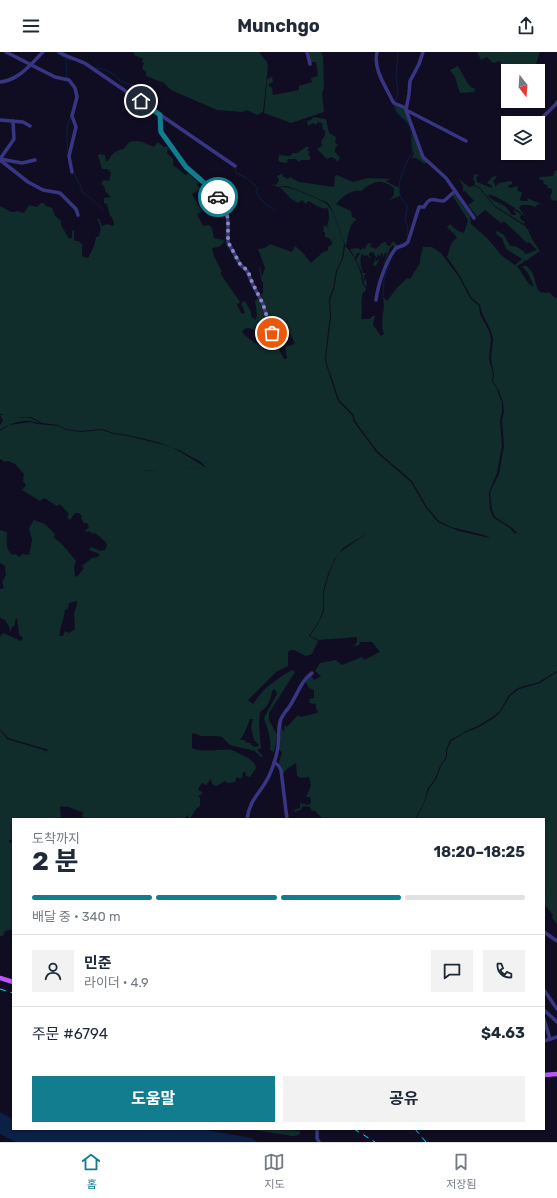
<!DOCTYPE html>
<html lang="ko">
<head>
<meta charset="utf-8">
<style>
  :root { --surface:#fff; --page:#f2f2f3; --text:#1f2937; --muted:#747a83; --line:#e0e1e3; --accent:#117d8e }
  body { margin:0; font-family:Rubik,"Noto Sans KR",sans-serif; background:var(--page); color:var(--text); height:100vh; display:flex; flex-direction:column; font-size:15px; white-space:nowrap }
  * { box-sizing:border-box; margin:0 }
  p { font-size:13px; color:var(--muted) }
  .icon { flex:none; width:22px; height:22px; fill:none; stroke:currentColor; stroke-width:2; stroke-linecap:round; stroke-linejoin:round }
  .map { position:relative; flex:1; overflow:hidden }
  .panel { position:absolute; left:12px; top:766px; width:533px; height:312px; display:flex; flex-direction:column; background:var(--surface); border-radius:0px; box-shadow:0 1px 3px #0004 }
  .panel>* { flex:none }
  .needle { width:26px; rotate:163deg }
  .buttons { position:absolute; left:501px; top:12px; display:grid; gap:8px }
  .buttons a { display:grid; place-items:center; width:44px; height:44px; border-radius:0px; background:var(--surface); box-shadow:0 1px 3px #0004; font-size:20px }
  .pin { position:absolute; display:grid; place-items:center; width:34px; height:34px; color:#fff; margin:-17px; border:2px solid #fff; border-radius:50%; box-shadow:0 1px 4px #0007 }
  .courier { position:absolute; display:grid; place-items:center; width:40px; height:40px; margin:-20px; border:3px solid #117d8e; border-radius:50%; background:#fff; color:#222; box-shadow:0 1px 5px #0007 }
  .headline em { font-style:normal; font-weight:700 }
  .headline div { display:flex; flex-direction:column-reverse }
  .headline { display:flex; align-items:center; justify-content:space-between; height:68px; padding:0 20px }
  h1 { font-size:26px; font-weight:700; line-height:30px }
  .bar { display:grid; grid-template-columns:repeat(4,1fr); gap:6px 4px; align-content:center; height:48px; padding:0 20px }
  .bar i { height:5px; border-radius:3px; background:var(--line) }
  .bar .current { background:var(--accent) }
  .bar p { grid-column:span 4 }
  .line { display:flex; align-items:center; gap:10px; padding:0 20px; border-top:1px solid var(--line) }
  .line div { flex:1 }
  .round { display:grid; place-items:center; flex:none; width:42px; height:42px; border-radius:0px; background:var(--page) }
  .primary-button { display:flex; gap:8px; margin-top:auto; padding:8px 20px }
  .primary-button a { flex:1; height:46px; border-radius:0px; background:var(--accent); color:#fff; font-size:16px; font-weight:700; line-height:46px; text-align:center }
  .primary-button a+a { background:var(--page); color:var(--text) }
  header { display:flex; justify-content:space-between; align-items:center; height:52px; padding:0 20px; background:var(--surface); font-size:18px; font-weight:700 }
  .tab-bar { display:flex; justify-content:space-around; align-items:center; height:56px; border-top:1px solid var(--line); background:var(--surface); font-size:11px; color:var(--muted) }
  .tab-bar a { display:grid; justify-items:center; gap:2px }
  .tab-bar .current { color:var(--accent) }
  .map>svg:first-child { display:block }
  .green { fill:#102c2b; fill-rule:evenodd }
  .water { fill:#0a2044 }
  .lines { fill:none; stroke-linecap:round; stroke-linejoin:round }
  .stream { stroke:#0a2044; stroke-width:1 }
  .minor { stroke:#383682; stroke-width:3.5 }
  .major { stroke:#bd55ff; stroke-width:4.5 }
  .rail { stroke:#00e3f9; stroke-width:1; stroke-dasharray:6 5; stroke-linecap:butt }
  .done { stroke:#8f8ab2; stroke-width:4; stroke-dasharray:0 7.2 }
  .route { stroke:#117d8e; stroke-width:5 }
</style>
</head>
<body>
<header><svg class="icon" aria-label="menu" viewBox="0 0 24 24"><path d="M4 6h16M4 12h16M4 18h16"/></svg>Munchgo<svg class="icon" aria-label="share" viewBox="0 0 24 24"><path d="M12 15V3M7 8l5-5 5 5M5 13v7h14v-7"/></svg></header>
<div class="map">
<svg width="557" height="1090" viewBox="0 0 557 1090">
  <rect width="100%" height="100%" fill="#100d22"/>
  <g class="green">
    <polygon points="134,0 259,0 267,10 268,14 263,60 257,63 247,58 242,60 217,58 171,38 164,31 146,24 146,20 142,17 144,11 142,10 143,7 134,3"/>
    <polygon points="308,0 321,0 323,4 324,36 322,41 324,60 291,71 264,61 267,27 272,25 273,30 269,32 269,34 272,36 273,43 299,38 299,34 312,30 311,26 318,24 316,10 311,10"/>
    <polygon points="477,0 540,0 536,12 540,15 538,19 530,19 533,16 529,15 523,19 508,20 501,14 500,9 493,11 487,5 481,8"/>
    <polygon points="458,14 468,32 472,36 474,36 475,38 474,40 460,41 455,25 450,18"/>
    <path d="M395,52L404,56L427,110L425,112L416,106H412L414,102C410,94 414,85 411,76C407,66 394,63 395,52Z"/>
    <path d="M313,65L326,67L329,81L336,85L335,90L338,93L335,96V100L340,106L337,110L336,107L331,105L327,107L317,97L322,94L321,90C323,84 326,87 325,78H323L322,71L318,70L316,73L313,71L308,74L307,69L311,68Z"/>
    <path d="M137,89L142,90L154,95L158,90L164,95L167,94L168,96L167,101L173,107V113L186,123L188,121L198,130L197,133L201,137L192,142L202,159L197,162L203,174L209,173L212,176L214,186L224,188C223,195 217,195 212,196L214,204L222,220L220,221L240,250L237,253L242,262L245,261L241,251L245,249L251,260V264L255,268L256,267L257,263L255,248L258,247L260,248L270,283L256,275L255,278C250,276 245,274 242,280C247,287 258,292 266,298L273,293L277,294L284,307L287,306L285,295L295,292L290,281L283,283L278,282L271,272L261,242L263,241V230H262L259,216L260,215L262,225L265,216L258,197L265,196L270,192L292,200L295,194L303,201L311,211L322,201L328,198V195L332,192V190L329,186L325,185V180H323L324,173L327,175L330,180L327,174L329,167L328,156C322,158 314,152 308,149L306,152L302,148L298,151L290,146L282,137L279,136L285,135L299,139L316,146L327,152L333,160L344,191L342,207L336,219L333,237L329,247L330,263L325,306L326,312L338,349L352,363L354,370L377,401L411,430L426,456L438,470L444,473L459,479L490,486L484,483L451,475L439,469L427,455L412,429L378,400L355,369L353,362L339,348L327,312L326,306L331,264L330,248L334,237L337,219L343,207L345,194C352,200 358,212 361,222C362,227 361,232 366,236L365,240H363C360,249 363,258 361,267H369L373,264H375L373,273L381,284L384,282C379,269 386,259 383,245L387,249L396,237L407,226L410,227L420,211V207L423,195H432L441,201L459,225L470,246L479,254L480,262L489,279L491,287L489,307L493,322L492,329L497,337L502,351V360L500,368L502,394L497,421L489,440L490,458L494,466L510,476L515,482L517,481L511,475L495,465L492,458L490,440L499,422L504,394L502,368L504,360L503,351L499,339L493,329L494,322L491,307L493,287L491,279L482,261L480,253L471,245L460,224L447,205C450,198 449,191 457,186L455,183L447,175L450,172L458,179L464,181L468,168L452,143L454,140L470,164L471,172L488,187L502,204L515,213L522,207L506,197L502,186L497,183L496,180L497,179L504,183L510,194C516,193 522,198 526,202L537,198L529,190L527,191L504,169L501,171L485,158L477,165L468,153L474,149L465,139L463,140V134L459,127L469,135L474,134L480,137L495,155L525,174L528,178L532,187L540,199L526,209L524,208V210L517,214L529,232L534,235L528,221L522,214H526C537,221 533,232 540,240L547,241L549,240L555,246L557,245V619L539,630L518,636L509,643L500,659L494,664L478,674L464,680L460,683L450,688L446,698V705L440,714L435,727L428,736L423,753L415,767H323L314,758L312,759L310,755L303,754L302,757L295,760L294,758L300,756V751L308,753L311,751L310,745H306L308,740L309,739L311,733L309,725L301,726L297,724L296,711L287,717L282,723V715L279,711L282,700L279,698L281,669H282V676L284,680L285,673L287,675L298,663L301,665L317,661L318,659L316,657V652L310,651L309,647L314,646V638L309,636L305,629L311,623L314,628L321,624L315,619L320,611L336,608L342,613L362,605L364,608L380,600L372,590H360L359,593L354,594L357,590V585L318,588L310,584L319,570L324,559V540L329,522L334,509L340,500L368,481L343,496L334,508L328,522L323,540V558L319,569L309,584L318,589L312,602L306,604L294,598H290L288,601V614L276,620L248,648L253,652C257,647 261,641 265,637C273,630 283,623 292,618L295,620L269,661V668L277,683L274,700L270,698C272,687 267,676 264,666L277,642L275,637L272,639C271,648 267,656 260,660L259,673L261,696L257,698L262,703L263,705H261L255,699L230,693L222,685L216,684H201L193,681L192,683V696C201,701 220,697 231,698C236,699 241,703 246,705C251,708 255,710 256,716L250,725L246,724L245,719L242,722L243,724L240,727L238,725L235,727L236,730L228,731L225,729L216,734L212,732L211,727L206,733L202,731L198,737L199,739H201L202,742L198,744L200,746V754L196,757L190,767H188L189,763L186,765L185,767H85L82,764L83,760C75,759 70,753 60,755L61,767H13V788H9V790L13,792V877L5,879L3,884H0V678L7,687L47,699L38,702L49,698L8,686L0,677V585L3,581L21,589L23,586L19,582L17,566L15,568V573L12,575L10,581L9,574L5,568L2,567L0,565V537L4,536L2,530L6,523L5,514L0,511V478L4,479L7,481C7,490 5,496 12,503L16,502L19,505L23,502L29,503L32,488L29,476L34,468L45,472L55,482L54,486L61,491L76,509L74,515L75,524L77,525L84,516L82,514L92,506L98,505L100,502L89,498L91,495L100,499L105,498L107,493L106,490L95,481L93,482L89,479L86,480L85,479L89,475L87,471H84L81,466L82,464L79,461H75L70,468L67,465L69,462L60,452L57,454L44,446L40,449L22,438L26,433L23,429L24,422L15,412L8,409L4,410L1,407H0V379L9,373L31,370L37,372L58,374L66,378L80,380L102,378L114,382L128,384L172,395L205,415L140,419L206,415L201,410L177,397L157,390L128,383L114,381L102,377L80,379L66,377L58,373L42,371L31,365L16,366L0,362V154L11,160H15L17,159L24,161L29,153L37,155L41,151H44L46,154L52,156L55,164L61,169V173L69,187L72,186V179L74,178V186L75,189H78L82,192C83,196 81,201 83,205L88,206C92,199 95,193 96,185H98C102,178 101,174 97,167H99L102,174L107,172L113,174L114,172L112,165L110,164L107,152L104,151V146L111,145L105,139V136L102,132L103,128L109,129L111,120L107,117H102L98,104L99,102L105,103L106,109H108C112,101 116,98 124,97L129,90ZM77,549V553L74,561L75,577L69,581L65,579L63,584H59C60,575 64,567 65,558L68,557L69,551ZM250,667H253L251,675L254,688L259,693L256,695L251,693V691H247L244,688H240C245,681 247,675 250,667Z"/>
    <polygon points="307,94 309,96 307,98 310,100 308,103 310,104 310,108 301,108 299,110 296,107 288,107 287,111 280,110 278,108 279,103 290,104 293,101 297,101"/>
    <polygon points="557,118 557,148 556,149 552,148 550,145 552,140 552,137 548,136 547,133 544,132 543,128 540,128 539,125 553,124 555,119"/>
    <path d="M284,121L282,124L288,127L290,125L299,130L334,135L335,124L337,123L353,130L368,126L391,127L386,129L395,134L399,135L400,144L390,148L394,143V136C381,126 373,129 361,139C351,137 342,145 336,152L351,159L352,165L355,166L356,168C349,172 348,185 346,194L345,193L333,159L328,151L303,140L286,134L278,135L271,132L276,133L279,128L277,124Z"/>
    <path d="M479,122L476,126L477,130L492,136V134L487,131L492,125L497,124L493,130L495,131V135L499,131L510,129L512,130V132L507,134L510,136L518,134L517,137L519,140L520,139L522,141L520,148L522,149H528L527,146L543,153L538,152L535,155L529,153H521L519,156L526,165C517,158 499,143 487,143L490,146L506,155L512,163H515L516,162L513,157L522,163L520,164L521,168L525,170L524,172L495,154L480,136L474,133L475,130L473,127L474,123Z"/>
    <path d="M385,188L387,193L390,194L393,189L398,194L395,196L393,193L390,196L383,215L387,201H385L382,207L383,202L381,201L380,205L378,202L375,209H377L380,206L376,214L373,213L376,205L373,200L369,201V204L371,205L370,207L367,203L365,204L362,202C359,208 361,214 363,221H366L364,224V230L366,226L367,235L364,232L362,220L356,208L360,201H357L355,206L350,197L357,196L361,198L363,196L365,197L368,191L373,192L370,193L371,195L376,197L382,191L385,190Z"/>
    <path d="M0,363H7L16,366H31L40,371C37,371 35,370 31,369C21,368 8,372 0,378V373L3,369Z"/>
    <polygon points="557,620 557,873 552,865 553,863 544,852 544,840 546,839 544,837 544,767 416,767 423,754 429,737 436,727 441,714 447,705 447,698 451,689 460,684 464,681 479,675 495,665 501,659 510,644 519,637 540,631"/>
    <polygon points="247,1077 277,1077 300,1079 299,1083 293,1084"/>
  </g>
  <polygon class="water" points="0,1060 13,1067 13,1077 201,1077 251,1086 258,1090 16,1090 0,1082"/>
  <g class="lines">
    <g class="stream">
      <polyline points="56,0 66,7 71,8"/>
      <polyline points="66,7 67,26"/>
      <polyline points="95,16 103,17 115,23 120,29 135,34 143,39 150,51 155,57"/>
      <polyline points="395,49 398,42 396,24 398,0"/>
      <path d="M394,53C395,64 406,66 410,75C413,83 410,93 413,101C405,110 395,134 401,146C403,149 406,151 407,154L405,169L408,174L407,184"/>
      <polyline points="158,69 158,79 165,89"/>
      <path d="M68,100C67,88 65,75 71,64"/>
      <polyline points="180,110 185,116 199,128"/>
      <polyline points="235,115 236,121 245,125 258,136 256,140 260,147 275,159"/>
      <path d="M74,121L81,135L82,140C86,142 100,154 103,158"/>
      <polyline points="226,179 225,191 231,199"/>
      <polyline points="233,202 235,209 242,217"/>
      <polyline points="393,203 398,197"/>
      <polyline points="383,244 384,228 391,206"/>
    </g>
    <g class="minor">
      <polyline points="6,0 55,25 69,28 75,36 77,45 72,64 76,75 69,104 72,120"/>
      <path d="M59,0C68,6 77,7 86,12L235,114"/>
      <polyline points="307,0 310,12"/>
      <path d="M377,0C373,17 385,33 392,48L394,51L406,56"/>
      <polyline points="423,0 419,12 410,29 409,42 406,58 466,89"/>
      <path d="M0,30C19,28 30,13 43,0"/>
      <polyline points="406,58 423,105 446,126 474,166"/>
      <polyline points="160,63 160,77 162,82 186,115 214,139 227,160 228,171 228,190 240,212 247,219 253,233 263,252 271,281 270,285"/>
      <polyline points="0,68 23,70 30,74"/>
      <polyline points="532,71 541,67 556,52 557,50"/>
      <polyline points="0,107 14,87 13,69"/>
      <polyline points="0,107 22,111 35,108"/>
      <polyline points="0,108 28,130 43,138 60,141 76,157 78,163"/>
      <path d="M376,248C378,233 386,208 396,196L404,193L408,190L419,155H424C431,143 434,149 444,149L455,139"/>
      <polyline points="274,710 279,714 281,718 287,767"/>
      <path d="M247,767C250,746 261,741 269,724C273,715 277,704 278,694C279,686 278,678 280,670C282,662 288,658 291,652C298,641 301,629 312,621"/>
      <polyline points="544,880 557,889"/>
      <polyline points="544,938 557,957"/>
      <polyline points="544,958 557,970"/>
      <polyline points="544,967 550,987"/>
      <polyline points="544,989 557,985"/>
      <polyline points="317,1077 317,1086 319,1090"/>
    </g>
    <g class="major">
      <polyline points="0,926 13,930"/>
      <polyline points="544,1023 557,1022"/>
    </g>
    <g class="rail">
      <polyline points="0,937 13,941"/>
      <polyline points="354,1077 375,1090"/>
      <polyline points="415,1077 426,1090"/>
    </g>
  </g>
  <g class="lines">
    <polyline class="done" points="218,145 228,166 228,190 240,212 248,219 252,230 263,252 272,281"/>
    <polyline class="route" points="141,49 160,63 161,80 186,115 210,136 218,145"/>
  </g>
</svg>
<div class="buttons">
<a><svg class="needle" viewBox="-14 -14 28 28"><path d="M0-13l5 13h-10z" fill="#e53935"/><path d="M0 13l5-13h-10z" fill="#747a83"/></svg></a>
<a><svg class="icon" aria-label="layers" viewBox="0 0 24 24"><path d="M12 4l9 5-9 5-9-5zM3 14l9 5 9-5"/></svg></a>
</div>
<div class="pin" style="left:272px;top:281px;background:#ea580c"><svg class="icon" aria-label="bag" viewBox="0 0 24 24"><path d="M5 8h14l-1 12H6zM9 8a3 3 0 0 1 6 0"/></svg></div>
<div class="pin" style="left:141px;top:49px;background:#1f2937"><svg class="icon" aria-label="home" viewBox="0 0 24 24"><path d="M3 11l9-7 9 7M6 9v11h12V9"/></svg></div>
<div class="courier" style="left:218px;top:145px"><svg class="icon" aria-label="car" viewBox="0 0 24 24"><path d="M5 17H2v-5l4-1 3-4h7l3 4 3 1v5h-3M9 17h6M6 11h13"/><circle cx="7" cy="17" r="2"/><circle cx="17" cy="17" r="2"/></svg></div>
<section class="panel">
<div class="headline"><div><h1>2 분</h1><p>도착까지</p></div><em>18:20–18:25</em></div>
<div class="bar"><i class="current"></i><i class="current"></i><i class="current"></i><i></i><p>배달 중 · 340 m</p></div>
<div class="line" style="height:72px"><a class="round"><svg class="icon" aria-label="person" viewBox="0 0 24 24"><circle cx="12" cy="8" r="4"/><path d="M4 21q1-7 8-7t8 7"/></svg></a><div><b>민준</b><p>라이더 · 4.9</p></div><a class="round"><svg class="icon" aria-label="chat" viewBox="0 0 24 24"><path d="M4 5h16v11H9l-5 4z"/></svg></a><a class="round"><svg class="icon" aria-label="phone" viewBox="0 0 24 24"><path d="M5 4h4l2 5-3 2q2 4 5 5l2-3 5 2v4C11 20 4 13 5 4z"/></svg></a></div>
<div class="line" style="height:52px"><div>주문 #6794</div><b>$4.63</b></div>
<div class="primary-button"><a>도움말</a><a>공유</a></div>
</section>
</div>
<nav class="tab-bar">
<a class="current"><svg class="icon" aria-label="home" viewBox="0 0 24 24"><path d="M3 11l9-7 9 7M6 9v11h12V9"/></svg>홈</a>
<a><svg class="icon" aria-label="map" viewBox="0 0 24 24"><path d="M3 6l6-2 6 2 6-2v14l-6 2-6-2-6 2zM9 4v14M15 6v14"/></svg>지도</a>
<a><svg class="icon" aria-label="saved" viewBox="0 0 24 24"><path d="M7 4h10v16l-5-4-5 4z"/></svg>저장됨</a>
</nav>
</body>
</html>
